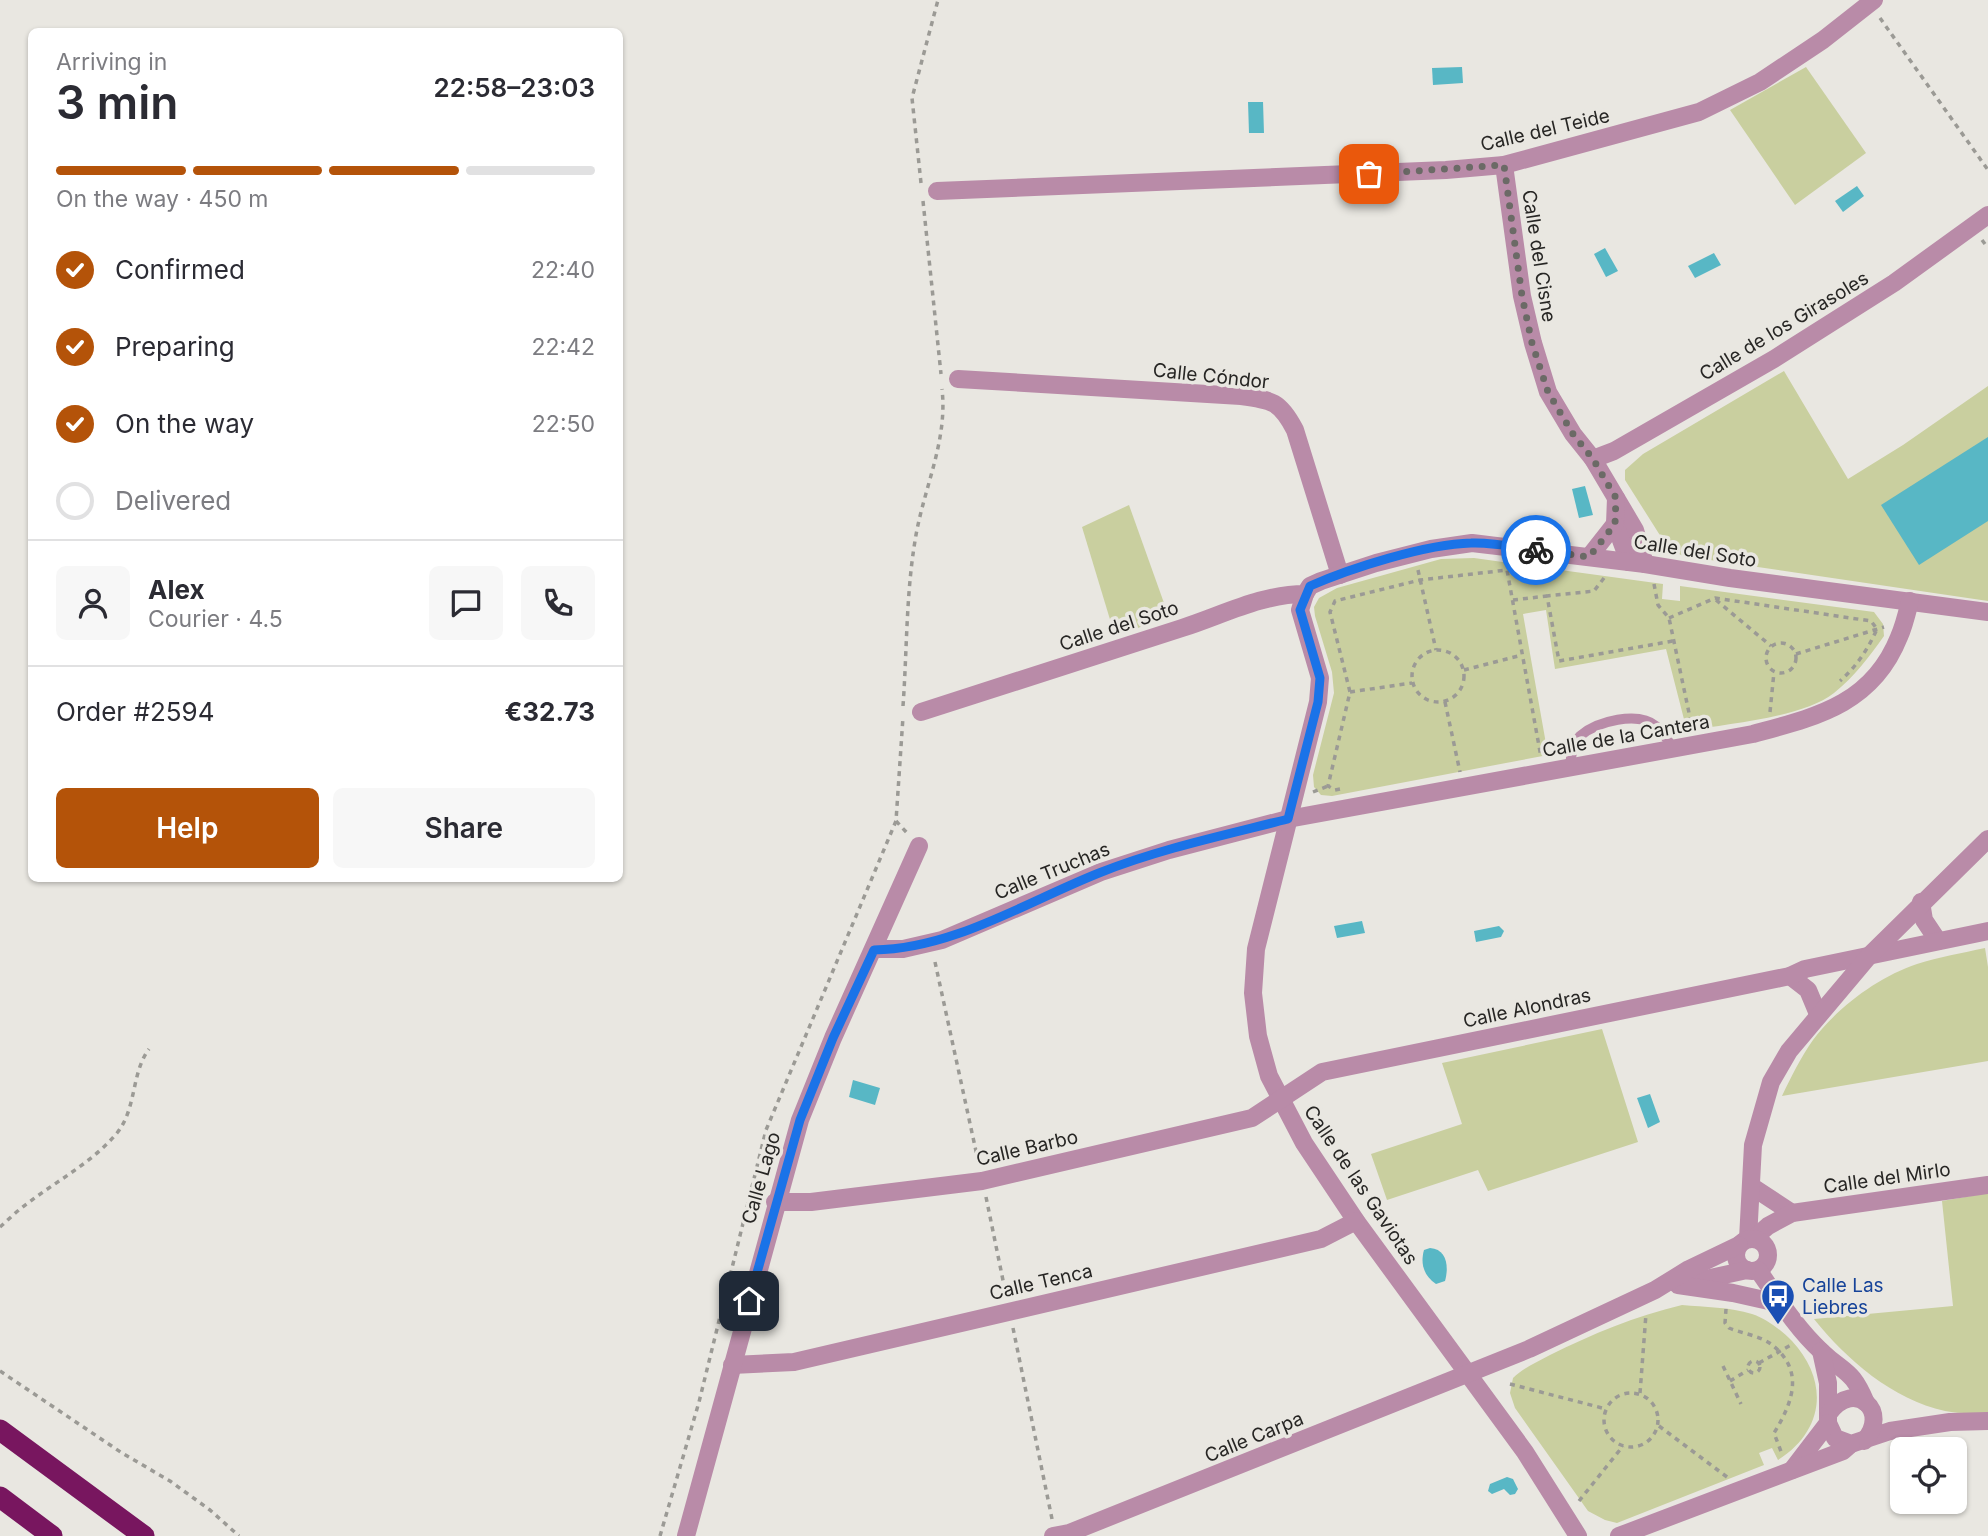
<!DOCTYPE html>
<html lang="en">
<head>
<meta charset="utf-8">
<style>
  :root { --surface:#fff; --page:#f7f7f7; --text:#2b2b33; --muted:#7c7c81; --line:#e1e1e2; --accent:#b45309 }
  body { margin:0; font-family:Inter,sans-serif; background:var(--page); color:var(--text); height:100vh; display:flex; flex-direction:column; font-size:26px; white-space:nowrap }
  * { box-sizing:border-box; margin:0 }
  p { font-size:23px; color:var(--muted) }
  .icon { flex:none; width:38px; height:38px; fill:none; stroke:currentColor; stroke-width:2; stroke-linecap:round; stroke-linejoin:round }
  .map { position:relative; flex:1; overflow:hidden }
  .sheet { position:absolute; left:28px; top:28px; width:595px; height:854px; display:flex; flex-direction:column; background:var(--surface); border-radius:10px; box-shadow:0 2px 5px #0004 }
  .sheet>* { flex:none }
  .buttons { position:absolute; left:1890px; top:1437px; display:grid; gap:14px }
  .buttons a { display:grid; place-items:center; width:77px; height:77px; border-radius:10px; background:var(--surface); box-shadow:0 2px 5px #0004; font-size:35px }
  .pin { position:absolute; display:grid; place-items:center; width:60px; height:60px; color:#fff; margin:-30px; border-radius:14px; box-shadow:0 4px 10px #0006 }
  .courier { position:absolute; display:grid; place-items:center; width:70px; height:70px; margin:-35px; border:5px solid #1a73e8; border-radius:50%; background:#fff; color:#222; box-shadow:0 2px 9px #0007 }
  .headline em { font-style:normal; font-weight:600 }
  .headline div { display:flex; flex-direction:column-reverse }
  .headline { display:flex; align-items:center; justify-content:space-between; height:119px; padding:0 28px }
  h1 { font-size:46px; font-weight:600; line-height:52px }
  .bar { display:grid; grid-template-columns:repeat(4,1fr); gap:10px 7px; align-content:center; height:84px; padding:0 28px }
  .bar i { height:9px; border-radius:5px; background:var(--line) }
  .bar .active { background:var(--accent) }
  .bar p { grid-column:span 4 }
  .line { display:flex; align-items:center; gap:18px; padding:0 28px; border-top:2px solid var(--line) }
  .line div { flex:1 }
  .round { display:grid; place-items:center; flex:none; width:74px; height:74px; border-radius:10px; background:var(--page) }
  ol { padding:0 28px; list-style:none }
  li { display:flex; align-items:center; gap:21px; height:77px }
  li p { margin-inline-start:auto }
  li .icon { padding:7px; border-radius:50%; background:var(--accent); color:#fff; stroke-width:4 }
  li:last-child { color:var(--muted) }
  li i { width:38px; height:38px; border:4px solid var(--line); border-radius:50% }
  .action { display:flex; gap:14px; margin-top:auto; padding:14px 28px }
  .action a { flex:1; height:80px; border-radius:10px; background:var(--accent); color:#fff; font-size:28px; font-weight:600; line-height:80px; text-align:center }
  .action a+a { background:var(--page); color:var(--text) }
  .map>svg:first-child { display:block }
  .green { fill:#c9cf9f }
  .water { fill:#58b7c5 }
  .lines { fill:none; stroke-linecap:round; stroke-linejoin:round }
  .path { stroke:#9b9a95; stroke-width:3.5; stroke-dasharray:5 5; stroke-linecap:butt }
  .service { stroke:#b98ba8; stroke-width:10 }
  .minor { stroke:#b98ba8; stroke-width:18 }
  .motorway { stroke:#78165f; stroke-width:21 }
  .done { stroke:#6b6a66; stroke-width:7; stroke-dasharray:0 12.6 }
  .route { stroke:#1a73e8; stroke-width:9 }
  .labels { text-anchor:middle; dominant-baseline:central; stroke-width:7; stroke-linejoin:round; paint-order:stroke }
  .street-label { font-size:19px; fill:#272624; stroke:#e9e7e1 }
  .transit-label { font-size:19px; fill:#164399; stroke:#e9e7e1; text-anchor:start }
</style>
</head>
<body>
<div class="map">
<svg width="1988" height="1536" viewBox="0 0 1988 1536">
  <rect width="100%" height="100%" fill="#e9e7e1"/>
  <g class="green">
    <polygon points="1806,67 1866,153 1795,205 1730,110"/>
    <polygon points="1784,371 1848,479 1903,445 1988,386 1988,601 1683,556 1668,548 1625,480 1625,470 1643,454"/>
    <polygon points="1129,505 1169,617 1115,636 1082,527"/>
    <path d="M1474,558L1663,584L1662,599L1680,601V586L1874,612L1883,624L1884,636C1870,656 1854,677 1834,693C1802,718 1728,723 1687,731L1666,649L1555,669L1546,610L1523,614L1548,755L1332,796L1321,795L1314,787L1313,775L1334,693L1332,672L1315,616L1314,607L1319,598L1337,588L1441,559Z"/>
    <path d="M1985,948L1988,967V1061L1782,1096C1791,1077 1801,1057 1813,1040C1838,1007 1878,977 1917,964C1939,957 1962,953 1985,948Z"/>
    <polygon points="1602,1029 1638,1142 1488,1191 1478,1170 1387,1200 1371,1154 1462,1124 1442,1063"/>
    <path d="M1988,1193V1413C1974,1413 1959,1414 1945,1411C1893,1400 1846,1359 1814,1319L1953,1306L1942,1201Z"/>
    <path d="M1682,1305C1704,1307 1730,1307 1752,1314C1767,1319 1781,1330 1792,1341C1829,1381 1825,1430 1778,1460L1772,1448L1759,1453L1764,1465L1617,1523L1605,1520L1588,1511L1515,1408L1510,1393L1513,1378C1523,1368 1537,1362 1550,1355C1592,1334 1636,1316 1682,1305Z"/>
  </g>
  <g class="water">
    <polygon points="1462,67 1463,83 1433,85 1432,68"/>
    <polygon points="1248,102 1263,102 1264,133 1249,133"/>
    <polygon points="1857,186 1864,196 1843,212 1835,201"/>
    <polygon points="1605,248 1618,271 1606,277 1594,254"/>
    <polygon points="1714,253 1721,265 1695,278 1688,266"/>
    <polygon points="1988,437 1988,521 1919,565 1881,505"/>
    <polygon points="1585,486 1593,515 1579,518 1572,489"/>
    <polygon points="1362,921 1365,933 1337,938 1334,926"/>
    <polygon points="1499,926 1504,931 1501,937 1476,942 1474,931"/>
    <polygon points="853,1080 880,1088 875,1105 849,1097"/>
    <polygon points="1650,1094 1660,1122 1648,1128 1637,1098"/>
    <path d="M1430,1248C1447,1249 1449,1267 1445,1281L1436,1284C1424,1276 1420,1264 1424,1250Z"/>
    <polygon points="1507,1477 1513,1479 1518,1489 1515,1494 1510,1495 1504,1489 1492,1494 1488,1491 1490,1484"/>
  </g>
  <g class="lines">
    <g class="path">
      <polyline points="1880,18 1988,170"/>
      <polyline points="921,183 912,98 938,0"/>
      <polyline points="923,201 941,374"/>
      <polyline points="1982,240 1988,248"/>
      <polyline points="1418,570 1436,650"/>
      <polyline points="1604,578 1594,591 1547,596 1559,661 1673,641"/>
      <polyline points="1654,584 1658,605 1669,618 1692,727"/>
      <polyline points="1513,600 1547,596"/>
      <polyline points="1716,600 1771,646"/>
      <path d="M1669,618L1715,598L1871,621L1877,629C1868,649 1857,666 1840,681"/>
      <circle cx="1781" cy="658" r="15"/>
      <circle cx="1438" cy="676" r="26"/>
      <polyline points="1796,654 1884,627"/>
      <polyline points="1464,670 1522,655"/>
      <polyline points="1350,692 1412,683"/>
      <polyline points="1445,702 1460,772"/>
      <path d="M903,706C907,651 906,595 915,541C923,489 948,442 942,389"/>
      <polyline points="1770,712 1774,672"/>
      <polyline points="1340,789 1335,790 1328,786 1350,692 1330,612 1335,601 1420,580 1507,570 1541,757"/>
      <polyline points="1313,792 1328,786"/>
      <polyline points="896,821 909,835"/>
      <polyline points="935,962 979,1165"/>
      <polyline points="986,1197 1006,1295"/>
      <path d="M0,1227C9,1219 18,1210 28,1203C58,1180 93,1162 117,1133C137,1108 131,1073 149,1049"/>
      <path d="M1726,1309L1725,1323L1729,1328C1741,1333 1760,1336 1771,1344C1805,1370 1793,1402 1774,1433L1782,1454"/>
      <polyline points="1013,1328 1052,1519"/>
      <circle cx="1754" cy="1367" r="6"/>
      <polyline points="1759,1363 1791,1345"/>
      <polyline points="1723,1366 1741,1404"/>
      <polyline points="0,1371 122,1453 170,1481 210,1510 239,1536"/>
      <polyline points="1730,1381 1748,1370"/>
      <polyline points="1510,1384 1606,1409"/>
      <circle cx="1631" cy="1420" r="27"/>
      <polyline points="1640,1393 1646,1314"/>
      <polyline points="1659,1426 1727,1477"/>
      <polyline points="1579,1501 1623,1446"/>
      <polyline points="660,1536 699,1402 766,1130 896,821 903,717"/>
    </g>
    <path class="service" d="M1570,767C1571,757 1572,744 1580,736C1597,721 1638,711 1656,726C1663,732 1668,741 1673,748"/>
    <g class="minor">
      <polyline points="1504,165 1522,296 1533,343 1548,392 1573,434 1593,459 1635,530 1645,564"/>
      <polyline points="937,191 1446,170 1504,165 1699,112 1760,82 1823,40 1874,0"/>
      <path d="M958,379L1241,396C1272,400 1280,401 1295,430L1340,575"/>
      <polyline points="1593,459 1614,451 1774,359 1894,283 1988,215"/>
      <polyline points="1616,498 1615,524 1629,562"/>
      <polyline points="1589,557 1615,524"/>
      <polyline points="1305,594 1300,610 1320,678 1318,702 1256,949 1253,993 1258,1036 1269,1076 1304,1143 1356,1221 1525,1452 1578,1536"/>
      <path d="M921,712C1008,684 1095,656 1182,628C1223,615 1261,594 1305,594L1310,586L1321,581L1376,563L1431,549L1472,543L1645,564L1730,578L1988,612"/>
      <polyline points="1921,902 1924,920 1938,941"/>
      <path d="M874,949H903L942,940L1101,872L1169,850L1288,819L1753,734C1815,717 1872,705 1899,637C1904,626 1907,613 1910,601"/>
      <polyline points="1790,976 1808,990 1818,1014"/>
      <polyline points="1751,1186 1792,1213"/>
      <polyline points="775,1202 811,1202 982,1181 1252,1118 1322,1072 1790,976 1805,969 1988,931"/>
      <polyline points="1748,1239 1753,1145 1771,1082 1789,1051 1869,956 1988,839"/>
      <polyline points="1753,1239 1768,1226 1792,1213 1988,1185"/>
      <circle cx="1752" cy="1255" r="16"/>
      <path d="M1758,1270C1777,1297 1796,1328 1821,1351C1845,1374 1852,1369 1866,1403"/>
      <polyline points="1692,1282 1747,1270"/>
      <polyline points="1678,1285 1733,1293 1782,1304"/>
      <polyline points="1821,1351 1828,1383 1828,1423 1835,1438 1851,1444 1890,1431 1950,1422 1988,1421"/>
      <polyline points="732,1365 794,1362 1321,1239 1356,1221"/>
      <path d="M1829,1413C1855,1378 1891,1412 1864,1441"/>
      <polyline points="1792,1470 1828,1423"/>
      <polyline points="686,1536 800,1120 833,1038 919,846"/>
      <polyline points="1053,1536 1069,1533 1529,1349 1655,1290 1689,1269 1739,1245"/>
      <polyline points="1619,1536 1843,1451 1851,1444"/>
    </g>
    <g class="motorway">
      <polyline points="0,1430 144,1536"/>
      <polyline points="0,1497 52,1536"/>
    </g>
  </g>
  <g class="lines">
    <polyline class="done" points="1369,174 1504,165 1522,296 1532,343 1548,392 1573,434 1593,459 1616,498 1615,524 1589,557 1536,550"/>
    <path class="route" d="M749,1301L800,1120L833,1038L874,950C953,949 1026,902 1099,873C1159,849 1225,835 1288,819L1318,702L1320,678L1300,610L1310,586C1351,568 1426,544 1471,543C1492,542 1515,547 1536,550"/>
  </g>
  <defs>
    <g id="bus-pin" transform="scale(1.75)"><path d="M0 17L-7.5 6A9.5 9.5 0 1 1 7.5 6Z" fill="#1a4fb4" stroke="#e9e7e1"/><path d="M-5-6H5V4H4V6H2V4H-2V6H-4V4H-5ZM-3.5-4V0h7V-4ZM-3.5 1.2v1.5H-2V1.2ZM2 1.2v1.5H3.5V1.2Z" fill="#fff"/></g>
  </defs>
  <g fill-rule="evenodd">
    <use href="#bus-pin" x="1778" y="1296"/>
  </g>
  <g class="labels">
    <g class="street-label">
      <text transform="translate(1545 130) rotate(-13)">Calle del Teide</text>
      <text transform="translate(1539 256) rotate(81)">Calle del Cisne</text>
      <text transform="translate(1784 326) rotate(-31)">Calle de los Girasoles</text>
      <text transform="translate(1211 376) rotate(6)">Calle Cóndor</text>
      <text transform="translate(1695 551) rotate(9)">Calle del Soto</text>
      <text transform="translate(1119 626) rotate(-18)">Calle del Soto</text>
      <text transform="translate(1626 736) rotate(-10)">Calle de la Cantera</text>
      <text transform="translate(1052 871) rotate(-22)">Calle Truchas</text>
      <text transform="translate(1527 1008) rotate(-12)">Calle Alondras</text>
      <text transform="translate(1027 1148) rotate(-13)">Calle Barbo</text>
      <text transform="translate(761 1178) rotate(-74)">Calle Lago</text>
      <text transform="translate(1887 1178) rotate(-8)">Calle del Mirlo</text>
      <text transform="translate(1361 1185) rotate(56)">Calle de las Gaviotas</text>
      <text transform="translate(1041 1282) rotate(-13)">Calle Tenca</text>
      <text transform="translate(1254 1437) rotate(-22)">Calle Carpa</text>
    </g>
    <g class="transit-label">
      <text x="1802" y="1285">Calle Las<tspan x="1802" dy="22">Liebres</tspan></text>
    </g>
  </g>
</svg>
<div class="buttons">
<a><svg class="icon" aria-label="locate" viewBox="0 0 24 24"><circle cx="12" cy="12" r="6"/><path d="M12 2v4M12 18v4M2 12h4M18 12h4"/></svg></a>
</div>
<div class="pin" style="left:1369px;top:174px;background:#ea580c"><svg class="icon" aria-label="bag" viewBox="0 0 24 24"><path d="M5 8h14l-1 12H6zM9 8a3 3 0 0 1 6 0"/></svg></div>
<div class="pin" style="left:749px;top:1301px;background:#1f2937"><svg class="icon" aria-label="home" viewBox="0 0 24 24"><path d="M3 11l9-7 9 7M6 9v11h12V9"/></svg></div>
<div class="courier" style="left:1536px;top:550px"><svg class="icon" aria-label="bike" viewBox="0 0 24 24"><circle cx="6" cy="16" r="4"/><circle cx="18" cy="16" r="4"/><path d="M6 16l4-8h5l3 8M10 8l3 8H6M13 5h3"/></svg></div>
<section class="sheet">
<div class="headline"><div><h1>3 min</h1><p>Arriving in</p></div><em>22:58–23:03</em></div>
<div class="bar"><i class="active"></i><i class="active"></i><i class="active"></i><i></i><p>On the way · 450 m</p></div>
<ol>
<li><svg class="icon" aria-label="check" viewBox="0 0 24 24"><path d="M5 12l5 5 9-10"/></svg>Confirmed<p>22:40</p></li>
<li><svg class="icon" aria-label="check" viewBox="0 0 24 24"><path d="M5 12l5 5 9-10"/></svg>Preparing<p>22:42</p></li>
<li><svg class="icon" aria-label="check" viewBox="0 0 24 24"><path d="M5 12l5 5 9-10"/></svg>On the way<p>22:50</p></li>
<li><i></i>Delivered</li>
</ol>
<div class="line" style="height:126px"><a class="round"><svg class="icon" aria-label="person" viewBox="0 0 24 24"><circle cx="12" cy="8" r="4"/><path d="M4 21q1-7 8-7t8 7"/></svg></a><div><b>Alex</b><p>Courier · 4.5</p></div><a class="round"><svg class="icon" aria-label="chat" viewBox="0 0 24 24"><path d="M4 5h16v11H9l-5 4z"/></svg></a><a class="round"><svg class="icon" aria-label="phone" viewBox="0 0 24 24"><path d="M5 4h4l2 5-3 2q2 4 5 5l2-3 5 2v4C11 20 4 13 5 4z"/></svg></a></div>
<div class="line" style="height:91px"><div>Order #2594</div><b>€32.73</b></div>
<div class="action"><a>Help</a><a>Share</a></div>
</section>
</div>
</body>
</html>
